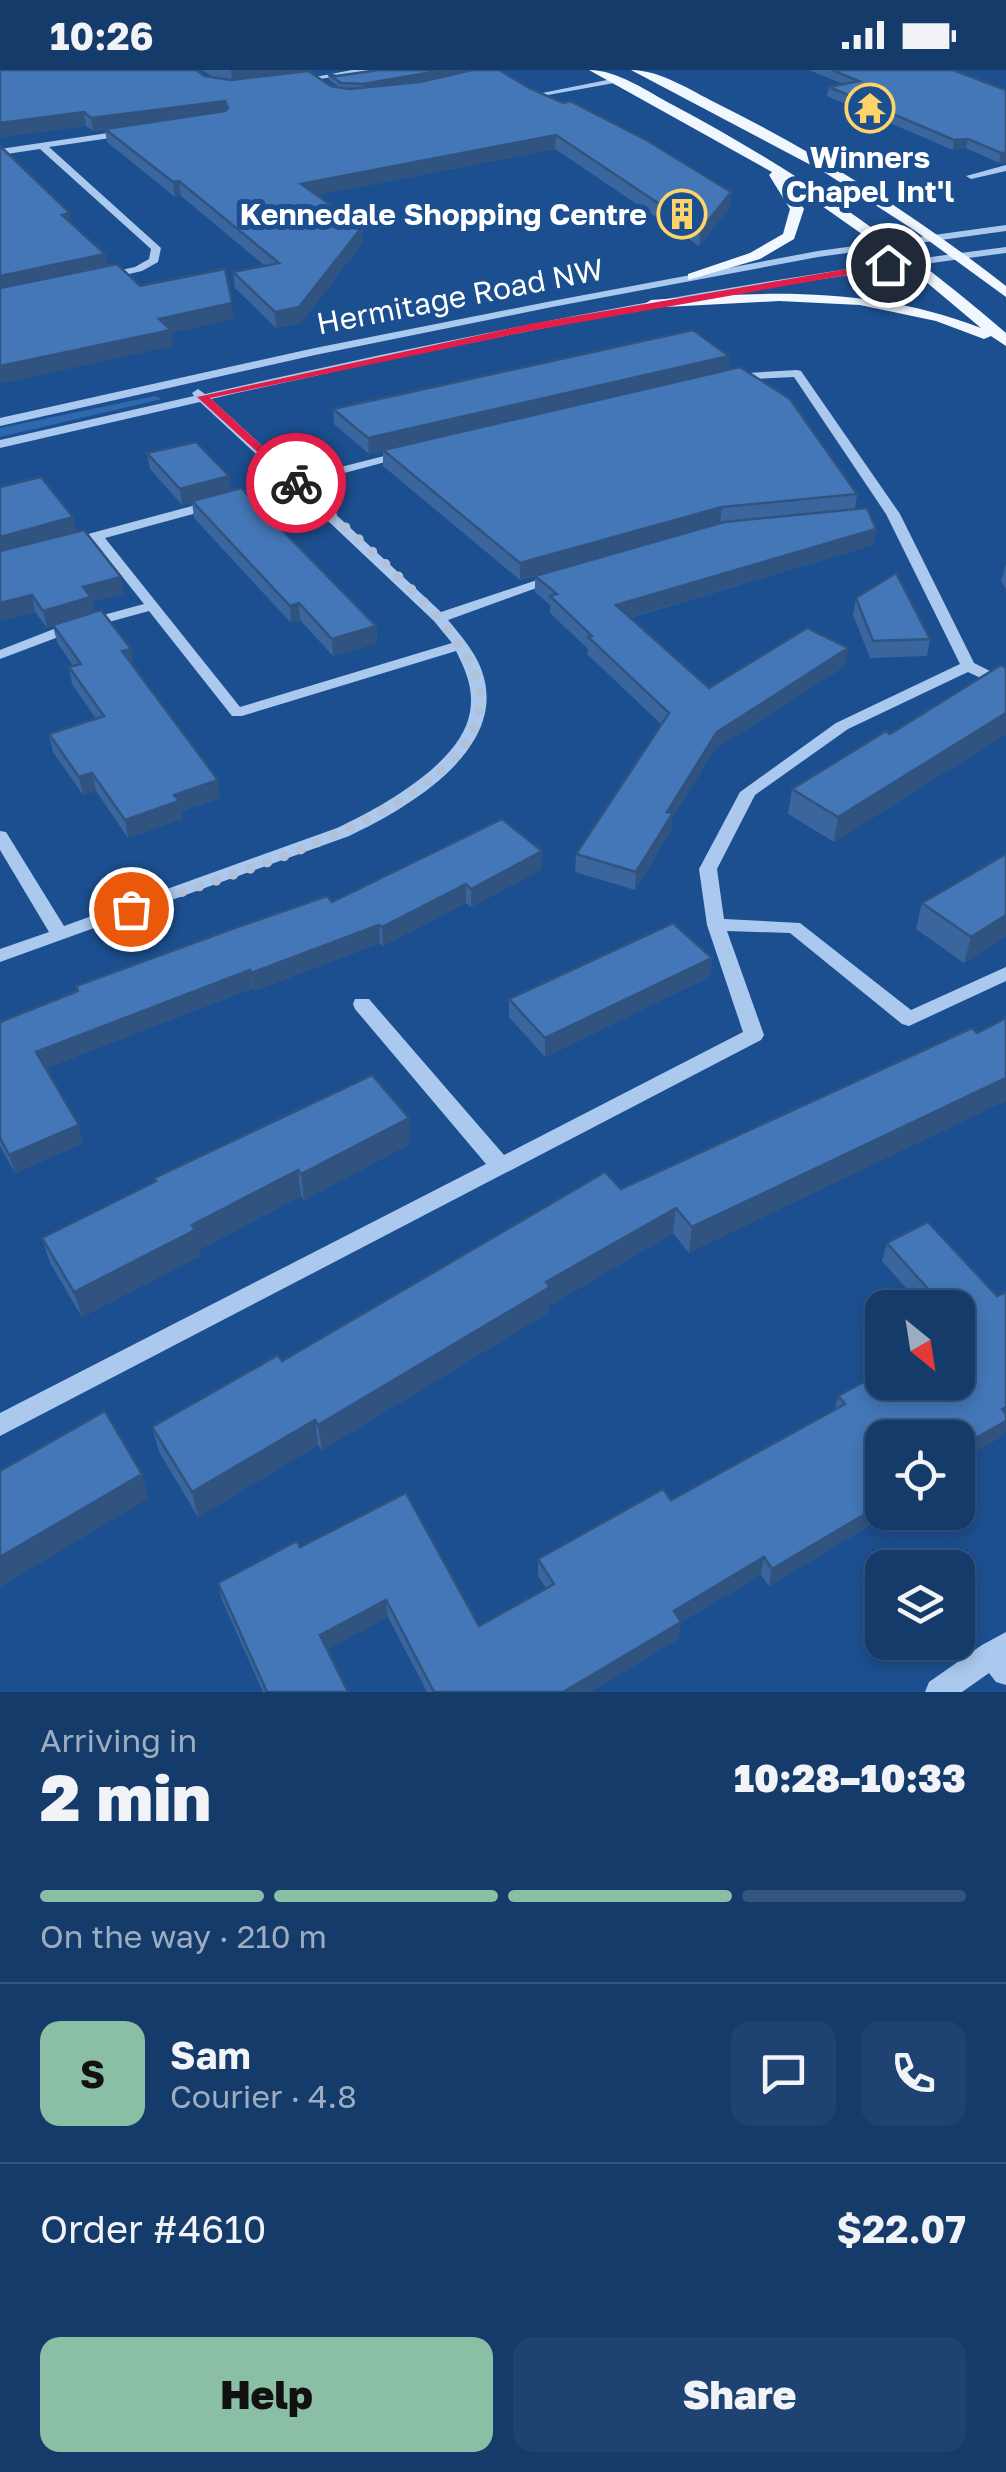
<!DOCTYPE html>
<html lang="en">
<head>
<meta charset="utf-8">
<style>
  :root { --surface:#153b6b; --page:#1e4271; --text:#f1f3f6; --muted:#9dadc1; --line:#34557e; --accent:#8abfa5 }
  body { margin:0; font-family:"Golos Text",sans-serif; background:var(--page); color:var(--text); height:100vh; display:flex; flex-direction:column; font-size:38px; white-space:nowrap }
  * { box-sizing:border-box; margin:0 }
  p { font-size:32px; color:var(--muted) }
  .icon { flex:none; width:55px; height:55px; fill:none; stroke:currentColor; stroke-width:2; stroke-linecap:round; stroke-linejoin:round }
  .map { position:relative; height:1622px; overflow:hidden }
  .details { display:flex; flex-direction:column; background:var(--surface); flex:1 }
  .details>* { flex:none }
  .needle { width:65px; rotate:150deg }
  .tools { position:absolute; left:865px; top:1220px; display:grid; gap:20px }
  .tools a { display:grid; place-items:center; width:110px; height:110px; border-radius:20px; background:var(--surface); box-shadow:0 5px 15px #0003,0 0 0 2px var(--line); font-size:50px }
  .pin { position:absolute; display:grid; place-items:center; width:85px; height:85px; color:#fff; margin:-42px; border:5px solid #fff; border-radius:50%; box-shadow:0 2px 10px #0007 }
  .courier { position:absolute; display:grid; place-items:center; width:100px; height:100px; margin:-50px; border:8px solid #e11d48; border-radius:50%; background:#fff; color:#222; box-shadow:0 2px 12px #0007 }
  .head em { font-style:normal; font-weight:800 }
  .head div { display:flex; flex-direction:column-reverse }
  .head { display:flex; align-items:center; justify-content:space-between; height:170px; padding:0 40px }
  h1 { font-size:65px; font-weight:800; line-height:75px }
  .bar { display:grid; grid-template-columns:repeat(4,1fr); gap:15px 10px; align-content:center; height:120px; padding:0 40px }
  .bar i { height:12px; border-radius:8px; background:var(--line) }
  .bar .active { background:var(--accent) }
  .bar p { grid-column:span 4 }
  .line { display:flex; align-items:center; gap:25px; padding:0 40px; border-top:2px solid var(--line) }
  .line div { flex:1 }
  .round { display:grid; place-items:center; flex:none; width:105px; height:105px; border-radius:20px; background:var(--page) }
  .primary-button { display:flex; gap:20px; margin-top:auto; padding:20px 40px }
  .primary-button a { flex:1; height:115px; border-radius:20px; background:var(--accent); color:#111; font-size:40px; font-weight:800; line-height:115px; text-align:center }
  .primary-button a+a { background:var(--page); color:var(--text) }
  .status { display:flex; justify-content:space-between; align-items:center; height:70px; padding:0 50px; background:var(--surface); direction:ltr }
  .status svg { height:28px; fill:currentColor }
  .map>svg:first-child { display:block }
  .green { fill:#2f68ad }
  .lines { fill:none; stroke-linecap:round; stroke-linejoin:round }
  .minor { fill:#abc9ee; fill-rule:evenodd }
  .major { fill:#f1f7ff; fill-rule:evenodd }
  .wall { fill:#3a669d; fill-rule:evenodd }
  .shaded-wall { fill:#305380 }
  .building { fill:#4477b7; stroke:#305380; stroke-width:2.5 }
  .route { fill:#e11d48 }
  .done { stroke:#b0c1d8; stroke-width:10; stroke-dasharray:0 18 }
  .labels { text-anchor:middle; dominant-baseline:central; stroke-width:10; stroke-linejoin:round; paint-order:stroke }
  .far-poi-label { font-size:30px; font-weight:bold; fill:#fff; stroke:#1c4f8f }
  .far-street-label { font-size:30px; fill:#fff; stroke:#1c4f8f }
</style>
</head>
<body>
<div class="status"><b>10:26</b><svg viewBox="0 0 49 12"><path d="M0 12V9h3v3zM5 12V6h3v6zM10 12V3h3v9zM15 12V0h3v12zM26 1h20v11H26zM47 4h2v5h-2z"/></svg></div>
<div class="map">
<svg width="1006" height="1622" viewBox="0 0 1006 1622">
  <rect width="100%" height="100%" fill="#1c4f8f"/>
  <polygon class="green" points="155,326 162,329 0,367 0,358"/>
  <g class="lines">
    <g class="minor">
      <polygon points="352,0 371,0 298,13 294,11"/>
      <polygon points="617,8 620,12 531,28 527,26"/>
      <polygon points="128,60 131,65 49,77 161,178 158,192 142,201 102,210 97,207 98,205 135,197 149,189 151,179 40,79 0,85 0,79"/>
      <polygon points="1006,95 1006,101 971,109 966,106"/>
      <polygon points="1006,155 1006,161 818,187 552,237 315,285 0,356 0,348 315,278 552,231 818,181"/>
      <path d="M1006,177V183C739,217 474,269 211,329L297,408L408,380V386L303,414L441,542L552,505H562L564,508L448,550C462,567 479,586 484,608C504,683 404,740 349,766L0,892V879L49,862L0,780V761L6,762L64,856L337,758C380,738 462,693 470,642C474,619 466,601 456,581L242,646H232L149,541L69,563L0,589V580L59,557L144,534L94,471L62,477V471L285,411L200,332L0,378V370L194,326L192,323L198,319L205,324C470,263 737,211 1006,177ZM292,417L434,551L452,573L240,637L105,468Z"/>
      <polygon points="797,300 801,301 900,444 974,593 1006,609 1006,620 968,602 848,659 755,725 717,799 724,849 800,853 911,940 1006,897 1006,911 909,956 902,954 790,863 727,861 764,965 761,970 0,1366 0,1343 486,1094 355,939 353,934 355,929 369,929 504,1085 743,962 707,855 699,799 740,722 836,653 960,594 886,444 794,307 731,310 725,307 731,304"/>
      <polygon points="1006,1562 1006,1615 996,1612 989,1603 962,1622 925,1622 929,1612 982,1575"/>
    </g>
    <g class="major">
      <path d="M589,0C618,0 648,22 673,35C793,99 903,174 1006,263V276L991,266L984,269L936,251L860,235L779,231L646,238L643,235L651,230C765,221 872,216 981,258L906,195L785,110L804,139L794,169L760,189L688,210V204L750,183L783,164L790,139L769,105L772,102Z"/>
      <path d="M631,0C660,0 690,20 716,33C819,84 915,145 1006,216V227L914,160L824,102Z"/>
    </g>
  </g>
  <g class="wall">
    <path d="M0,0L213,7L202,0H316L308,1L331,16L339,17L329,10L328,4L336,6L499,0L730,137L699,176L555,79L317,125L362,157L363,172L301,253L276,258L235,218L233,202L265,196L181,126L175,127L107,72L105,60L93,61L86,56L0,67ZM446,6L420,12L400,14Z"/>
    <polygon points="809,0 953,0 1006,92 999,93 966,78 953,80 827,26 829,17 843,14"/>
    <polygon points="729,286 728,300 857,424 855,439 876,459 873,475 630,548 709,618 845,596 715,679 672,748 671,761 635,820 575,802 576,784 661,654 587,584 588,579 550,543 550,535 535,522 535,506 520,510 383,396 383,381 369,384 334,354 333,339"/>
    <polygon points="147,383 231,421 376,556 377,573 333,586 300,550 291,553 194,448 192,432 182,435 150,399"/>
    <polygon points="0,417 73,447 76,462 124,523 92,532 94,542 134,596 220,728 181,741 182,749 128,768 96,721 83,725 53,682 49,664 96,649 72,614 69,597 73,596 57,572 53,556 47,558 35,542 0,551"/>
    <polygon points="1006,493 1006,519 1001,511"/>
    <polygon points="856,528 930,569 927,586 870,588 853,545"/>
    <polygon points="1006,598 1006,664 834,772 788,744 792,719"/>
    <polygon points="542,781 542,799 471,837 466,833 383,876 380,873 254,921 253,918 46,998 83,1073 15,1103 0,1076 0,952 77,921 76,916 332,832"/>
    <polygon points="1006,784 1006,866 964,893 916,859 922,833"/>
    <polygon points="712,888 709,907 545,987 509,947 509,929"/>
    <polygon points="972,958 689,1183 673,1163 549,1236 549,1242 322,1380 318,1375 198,1447 159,1382 152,1357 621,1119"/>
    <polygon points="410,1074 304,1130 301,1126 199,1180 200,1186 82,1247 50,1193 42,1168 155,1112 154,1108"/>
    <polygon points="887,1173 997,1226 1006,1222 1006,1359 1003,1366 958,1368 882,1442 892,1442 769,1516 761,1505 681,1552 678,1569 590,1622 427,1622 388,1547 327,1579 348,1622 263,1622 222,1530 218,1513 300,1477 479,1556 546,1518 538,1506 538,1489 671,1430 835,1340 838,1326 958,1312 958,1238 924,1238 882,1191"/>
  </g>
  <g class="shaded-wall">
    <polygon points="231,0 316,0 232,11"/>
    <polygon points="444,0 476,0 364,20 363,14"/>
    <polygon points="225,31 226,44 93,61 91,48"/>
    <polygon points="84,42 86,56 0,67 0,53"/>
    <polygon points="556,65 555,79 302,128 301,114"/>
    <polygon points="968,69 966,78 953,80 954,70"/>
    <polygon points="1001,83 1006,83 1006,92 999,93"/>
    <polygon points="179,111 181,126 175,127 173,112"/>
    <polygon points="731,122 730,137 699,176 700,161"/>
    <polygon points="70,143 73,158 62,145"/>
    <polygon points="362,157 363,172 301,253 276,258 275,242"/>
    <polygon points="105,184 108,199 0,222 0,206"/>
    <polygon points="232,233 234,249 172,263 173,276 0,314 0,296 159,249"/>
    <polygon points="729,286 728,301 369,384 368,368"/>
    <polygon points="229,406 231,422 182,435 180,419"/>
    <polygon points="722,437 720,453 520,510 520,493"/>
    <polygon points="73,447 76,464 0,484 0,467"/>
    <polygon points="876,459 873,475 615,552 616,535"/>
    <polygon points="121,507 124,523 92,532 94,544 47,558 43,541 83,517"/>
    <polygon points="32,525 35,542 0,551 0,533"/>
    <polygon points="299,533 300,550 291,553 290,536"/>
    <polygon points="376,556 377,573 333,586 332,569"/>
    <polygon points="848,578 845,596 715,679 672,748 671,761 635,820 636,802 667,742 717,662"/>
    <polygon points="131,579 134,596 125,599 122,581"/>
    <polygon points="1006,643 1006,664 834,772 838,747"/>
    <polygon points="92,703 96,721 83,725 79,707"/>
    <polygon points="218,710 220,728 181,741 182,749 128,768 125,750 174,725"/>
    <polygon points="542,781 542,799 471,837 471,819"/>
    <polygon points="466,814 466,833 383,876 382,857"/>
    <polygon points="1006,845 1006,866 964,893 971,867"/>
    <polygon points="379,855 380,873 254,921 251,903"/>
    <polygon points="712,888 709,907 545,987 545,968"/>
    <polygon points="250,900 253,918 41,1000 36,982"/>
    <polygon points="1006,1008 1006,1031 689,1183 692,1157"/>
    <polygon points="409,1048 410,1074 304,1130 301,1104"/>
    <polygon points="79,1055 83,1073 15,1103 9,1085"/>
    <polygon points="298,1100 301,1126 199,1180 200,1186 82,1247 74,1222 192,1155"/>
    <polygon points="676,1138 673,1163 549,1236 549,1242 322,1380 318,1355 546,1212"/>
    <polygon points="1006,1337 1006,1359 1003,1366 958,1393 958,1378"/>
    <polygon points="315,1350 318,1375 198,1447 192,1422"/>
    <polygon points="142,1404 149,1428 0,1517 0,1487"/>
    <polygon points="882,1434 882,1442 892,1442 769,1516 772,1499"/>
    <polygon points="764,1487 761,1505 681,1552 678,1569 590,1622 563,1622 674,1541"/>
    <polygon points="386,1530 388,1547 323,1582 320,1565"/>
  </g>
  <g class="building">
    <polygon points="0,0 196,0 204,6 231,10 308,1 331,16 349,19 420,12 472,0 499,0 529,18 563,33 570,31 648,71 731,122 700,161 556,65 301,114 362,157 299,237 275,242 233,202 279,193 179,111 173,112 105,59 225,41 228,38 225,31 91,48 84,42 0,53"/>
    <polygon points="379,0 444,0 363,14 341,13 328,4 336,6"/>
    <polygon points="832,0 953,0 1006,20 1006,83 1001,83 968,69 954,70 829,17 859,11"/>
    <polygon points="0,76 70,143 62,145 105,184 0,206"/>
    <polygon points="117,194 140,216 225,199 232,233 159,249 171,260 0,296 0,218"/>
    <polygon points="693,260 729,286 368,368 333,339"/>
    <polygon points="740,297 790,329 857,424 722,437 520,493 383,380"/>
    <polygon points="196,372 229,406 180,419 147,383"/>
    <polygon points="41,407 73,447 0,467 0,417"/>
    <polygon points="241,418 376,556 332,569 299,533 290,536 192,431"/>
    <polygon points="867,438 876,459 616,535 709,618 807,558 848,578 717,662 667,742 673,743 636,802 576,784 669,643 588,567 592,566 550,526 557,524 535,506 724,452"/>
    <polygon points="84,460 121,507 83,517 91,527 43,541 32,525 0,533 0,481"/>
    <polygon points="896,503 930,569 873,571 856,528"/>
    <polygon points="101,540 131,579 122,581 218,710 174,725 179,731 125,750 92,703 79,707 49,664 104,646 69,597 81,594 53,555"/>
    <polygon points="1001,595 1006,598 1006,643 838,747 792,719 886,661 890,664"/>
    <polygon points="502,749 542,781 471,819 466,814 382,857 379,855 251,903 250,900 36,982 79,1055 9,1085 0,1068 0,952 78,921 76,916 229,860 327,826 332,832"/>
    <polygon points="1006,784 1006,845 971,867 922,833"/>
    <polygon points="673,853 712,888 545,968 509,929"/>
    <polygon points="1006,948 1006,1008 692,1157 676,1138 546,1212 550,1217 318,1355 315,1350 192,1422 152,1357 278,1285 282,1291 605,1102 621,1119 972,958 977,963"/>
    <polygon points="372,1005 409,1048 301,1104 298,1100 192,1155 195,1160 74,1222 42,1168 156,1111 154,1108"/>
    <polygon points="928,1152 997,1226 1006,1222 1006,1337 1002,1339 1006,1344 1006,1351 958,1378 958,1368 882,1368 882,1434 772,1499 764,1487 674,1541 681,1552 563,1622 434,1622 386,1530 320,1565 348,1622 267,1622 218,1513 297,1471 300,1477 406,1423 479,1556 554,1514 538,1489 663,1419 671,1430 845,1334 838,1326 882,1302 882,1312 958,1312 958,1261 963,1258 958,1251 958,1238 945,1238 887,1173"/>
    <polygon points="105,1341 142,1404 0,1487 0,1401"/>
  </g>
  <polygon class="route" points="888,192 892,197 530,261 210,328 300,411 296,417 197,327 530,254"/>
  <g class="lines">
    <path class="done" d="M131,839C211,810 518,730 476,606C456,548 344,458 296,413"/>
  </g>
  <defs>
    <g id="temple-ring" transform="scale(2.5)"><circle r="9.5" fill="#1c4f8f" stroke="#fed368" stroke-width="1.5"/><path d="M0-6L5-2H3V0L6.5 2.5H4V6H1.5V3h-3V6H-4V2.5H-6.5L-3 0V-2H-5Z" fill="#fed368"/></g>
    <g id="building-ring" transform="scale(2.5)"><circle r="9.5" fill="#1c4f8f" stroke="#fed368" stroke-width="1.5"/><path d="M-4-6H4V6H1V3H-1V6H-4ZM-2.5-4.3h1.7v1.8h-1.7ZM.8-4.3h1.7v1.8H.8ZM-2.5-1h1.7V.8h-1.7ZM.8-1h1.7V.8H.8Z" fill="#fed368"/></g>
  </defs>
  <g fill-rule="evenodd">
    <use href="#temple-ring" x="870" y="38"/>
    <use href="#building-ring" x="682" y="144"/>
  </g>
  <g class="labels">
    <g class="far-poi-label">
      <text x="870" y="87">Winners<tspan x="870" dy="34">Chapel Int'l</tspan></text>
      <text x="647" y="144" text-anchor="end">Kennedale Shopping Centre</text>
    </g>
    <g class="far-street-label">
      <text transform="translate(460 226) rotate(-11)">Hermitage Road NW</text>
    </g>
  </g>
</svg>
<div class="tools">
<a><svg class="needle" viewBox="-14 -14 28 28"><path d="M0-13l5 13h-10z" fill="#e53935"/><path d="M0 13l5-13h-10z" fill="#9dadc1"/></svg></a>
<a><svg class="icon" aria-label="locate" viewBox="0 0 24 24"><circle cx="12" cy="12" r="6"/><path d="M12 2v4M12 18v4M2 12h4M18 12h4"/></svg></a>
<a><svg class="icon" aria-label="layers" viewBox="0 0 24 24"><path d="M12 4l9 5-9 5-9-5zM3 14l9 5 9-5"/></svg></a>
</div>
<div class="pin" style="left:131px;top:839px;background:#ea580c"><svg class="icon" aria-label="bag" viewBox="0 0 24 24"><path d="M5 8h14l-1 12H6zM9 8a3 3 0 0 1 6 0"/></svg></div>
<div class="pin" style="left:888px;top:195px;background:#1f2937"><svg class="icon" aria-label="home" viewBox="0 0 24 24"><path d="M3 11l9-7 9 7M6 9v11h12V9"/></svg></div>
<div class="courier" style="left:296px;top:413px"><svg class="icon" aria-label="bike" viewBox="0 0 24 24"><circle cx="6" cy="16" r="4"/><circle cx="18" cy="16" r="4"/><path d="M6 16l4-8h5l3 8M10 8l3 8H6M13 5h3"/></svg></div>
</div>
<section class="details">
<div class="head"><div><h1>2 min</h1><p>Arriving in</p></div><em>10:28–10:33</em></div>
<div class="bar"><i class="active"></i><i class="active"></i><i class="active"></i><i></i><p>On the way · 210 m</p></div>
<div class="line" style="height:180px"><b class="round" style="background:var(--accent);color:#111">S</b><div><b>Sam</b><p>Courier · 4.8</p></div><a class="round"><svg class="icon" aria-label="chat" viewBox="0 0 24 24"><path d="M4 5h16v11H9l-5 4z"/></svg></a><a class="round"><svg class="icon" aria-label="phone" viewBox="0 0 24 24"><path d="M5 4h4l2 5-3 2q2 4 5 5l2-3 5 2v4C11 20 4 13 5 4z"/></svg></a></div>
<div class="line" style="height:130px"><div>Order #4610</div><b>$22.07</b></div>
<div class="primary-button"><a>Help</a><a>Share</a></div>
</section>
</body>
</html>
